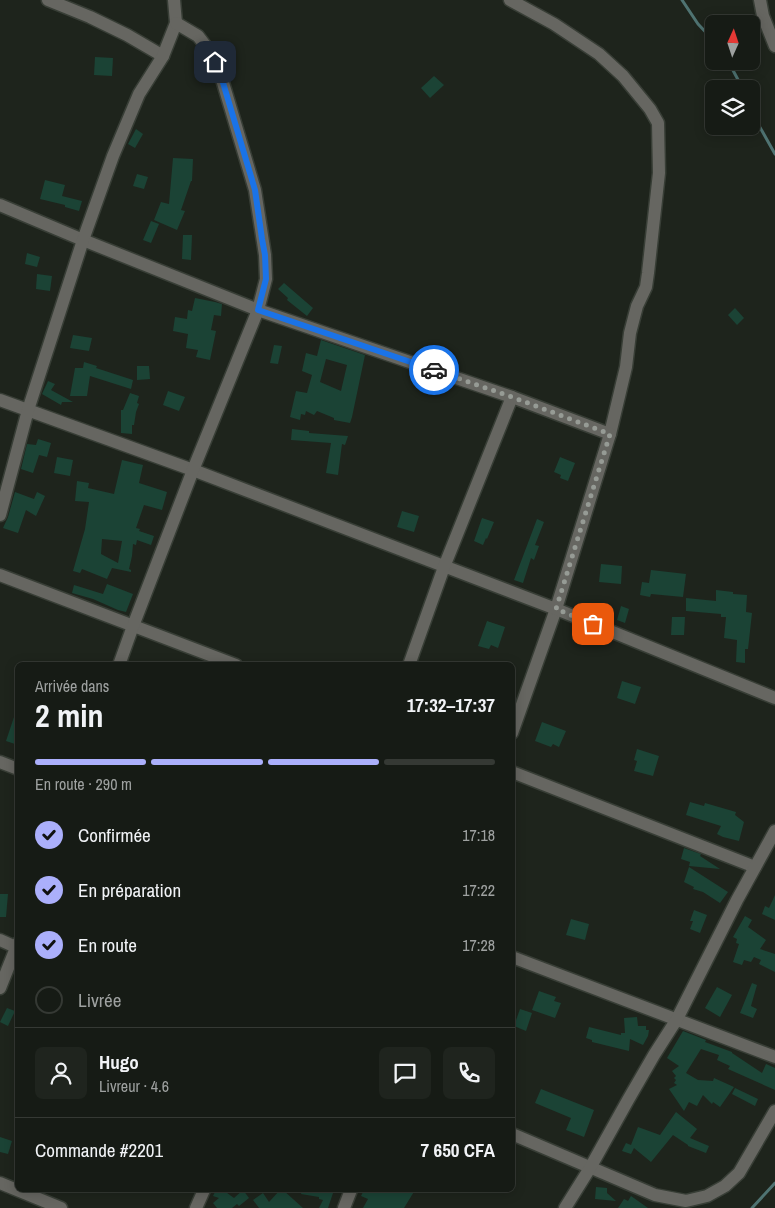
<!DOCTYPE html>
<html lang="fr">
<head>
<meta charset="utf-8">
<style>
  :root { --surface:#161b15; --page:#1f241e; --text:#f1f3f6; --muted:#9ea1a0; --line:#353934; --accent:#abaffb }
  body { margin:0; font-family:"Archivo Narrow",sans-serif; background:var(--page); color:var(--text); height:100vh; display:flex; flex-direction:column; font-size:19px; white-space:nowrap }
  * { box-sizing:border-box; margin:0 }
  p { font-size:16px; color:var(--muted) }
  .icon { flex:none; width:28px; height:28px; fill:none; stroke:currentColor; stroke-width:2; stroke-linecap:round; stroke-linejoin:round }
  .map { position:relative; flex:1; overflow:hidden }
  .drawer { position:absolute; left:15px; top:662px; width:500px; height:530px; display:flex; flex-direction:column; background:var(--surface); border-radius:8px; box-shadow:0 2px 12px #0003,0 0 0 1px var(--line) }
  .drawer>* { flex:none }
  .needle { width:32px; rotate:3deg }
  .controls { position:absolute; left:705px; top:15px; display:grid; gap:10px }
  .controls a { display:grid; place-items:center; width:55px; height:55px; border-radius:8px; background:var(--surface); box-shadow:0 2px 12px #0003,0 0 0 1px var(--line); font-size:25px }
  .pin { position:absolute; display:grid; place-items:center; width:42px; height:42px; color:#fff; margin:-21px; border-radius:10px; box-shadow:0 2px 8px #0006 }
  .courier { position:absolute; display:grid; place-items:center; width:50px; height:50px; margin:-25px; border:4px solid #1a73e8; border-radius:50%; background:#fff; color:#222; box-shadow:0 1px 6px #0007 }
  .summary em { font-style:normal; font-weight:800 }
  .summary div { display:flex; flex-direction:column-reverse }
  .summary { display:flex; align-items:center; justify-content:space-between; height:85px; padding:0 20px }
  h1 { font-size:32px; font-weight:800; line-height:38px }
  .bar { display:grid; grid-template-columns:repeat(4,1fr); gap:8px 5px; align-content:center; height:60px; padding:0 20px }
  .bar i { height:6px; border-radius:4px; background:var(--line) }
  .bar .on { background:var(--accent) }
  .bar p { grid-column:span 4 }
  .line { display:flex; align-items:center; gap:12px; padding:0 20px; border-top:1px solid var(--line) }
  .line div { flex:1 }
  .round { display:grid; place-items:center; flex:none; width:52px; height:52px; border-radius:8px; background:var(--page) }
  ol { padding:0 20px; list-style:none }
  li { display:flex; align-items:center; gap:15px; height:55px }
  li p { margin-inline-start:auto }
  li .icon { padding:5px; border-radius:50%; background:var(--accent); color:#111; stroke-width:4 }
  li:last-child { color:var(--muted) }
  li i { width:28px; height:28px; border:2px solid var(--line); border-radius:50% }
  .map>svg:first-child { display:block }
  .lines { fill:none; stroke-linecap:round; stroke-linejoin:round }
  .stream { stroke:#4f7372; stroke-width:3 }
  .building { fill:#1b4335; fill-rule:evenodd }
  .minor-casing { stroke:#383e36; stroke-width:15 }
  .minor { stroke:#666661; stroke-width:12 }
  .done { stroke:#969b95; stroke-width:5; stroke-dasharray:0 9 }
  .route { stroke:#1a73e8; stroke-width:6 }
</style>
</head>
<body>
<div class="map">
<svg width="775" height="1208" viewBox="0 0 775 1208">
  <rect width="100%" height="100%" fill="#1e241c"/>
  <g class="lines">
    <g class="stream">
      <polyline points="682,0 698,24 714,41"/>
      <polyline points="728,61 743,89"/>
      <polyline points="751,107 757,122 775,154"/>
      <polyline points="752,1208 775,1183"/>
    </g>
  </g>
  <g class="building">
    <polygon points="95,57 113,58 112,76 94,75"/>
    <polygon points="434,76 444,85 430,98 421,88"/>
    <polygon points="136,129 143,134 135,148 128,144"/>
    <polygon points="173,158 193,159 192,181 191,181 181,210 185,211 177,230 154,220 161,202 169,204"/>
    <polygon points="137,174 148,177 144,189 133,186"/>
    <polygon points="45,180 65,185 62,196 82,201 79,211 65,207 65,205 40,199"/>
    <polygon points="151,221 159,224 151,243 143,240"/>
    <polygon points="183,235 192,235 191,260 182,259"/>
    <polygon points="27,253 40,257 37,267 25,264"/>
    <polygon points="37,274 52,276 50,291 36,289"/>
    <polygon points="284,283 313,308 307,316 287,300 288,298 278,289"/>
    <polygon points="195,298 215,302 222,304 221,316 214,315 211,330 216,331 210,360 196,357 198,350 186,348 188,334 173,331 175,317 187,319 188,310 192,311"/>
    <polygon points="735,308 744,318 737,325 728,315"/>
    <polygon points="73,335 92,338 89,351 70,348"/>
    <path d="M321,340L365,355L352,417L350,423L334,420V418L317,411L314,415L306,411L305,415L301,414L300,420L290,417L296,391L307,393L312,375L302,371L306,353L317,356ZM326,359L347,365L341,391L320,382Z"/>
    <polygon points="274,345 282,346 278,364 270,363"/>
    <polygon points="84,362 97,366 96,368 133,380 131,389 90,376 87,396 70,396 75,368 83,368"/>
    <polygon points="137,366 149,366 150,379 137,380"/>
    <polygon points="48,381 55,384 51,390 73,402 62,402 61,405 42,394"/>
    <polygon points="168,391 185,397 179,411 163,405"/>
    <polygon points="130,393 139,396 137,403 139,404 136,412 134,425 132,425 132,434 121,433 121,410 123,410"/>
    <polygon points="292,429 309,431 309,433 348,436 345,445 342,444 338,475 326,473 331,443 291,440"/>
    <polygon points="38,439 51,443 47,457 39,455 33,473 21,469 27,444 36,445"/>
    <polygon points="57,457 73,460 70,476 54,473"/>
    <polygon points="560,457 575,463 568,481 560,478 561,475 554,472"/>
    <path d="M122,460L143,465L139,483L167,492L162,510L144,505L136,528L140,529L139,531L154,536L151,545L137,540L136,545L133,544L132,556L129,569L131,570V572L112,568L107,579L82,569L80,573L73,571L85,529L89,502L75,501L77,481L89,483L88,488L114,494ZM102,539L122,541L118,563L101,554Z"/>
    <polygon points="15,492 34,499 37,492 45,496 36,516 26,510 18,533 3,528 8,517"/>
    <polygon points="402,511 419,516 414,532 397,527"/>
    <polygon points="482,518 494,522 487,539 486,538 483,545 474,541"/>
    <polygon points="537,519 544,522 535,545 539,546 534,560 531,558 523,583 514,580"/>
    <polygon points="601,564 622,566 621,584 599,582"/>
    <polygon points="651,570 686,574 683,597 651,594 650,597 640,595 642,582 649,583"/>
    <polygon points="107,584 133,594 126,612 118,610 93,599 72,593 74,585 103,594"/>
    <polygon points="716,590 733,592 733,594 747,595 746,612 752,613 748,649 745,649 745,663 736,662 737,640 724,638 726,617 721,617 721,614 686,611 686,598 716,601"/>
    <polygon points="621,606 629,609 625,623 617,620"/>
    <polygon points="672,617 685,617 684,635 671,635"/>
    <polygon points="487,621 505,627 498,648 491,645 489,649 478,646"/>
    <polygon points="622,681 641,687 635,704 617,698"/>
    <polygon points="16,711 18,711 18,745 6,741"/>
    <polygon points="542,722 566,731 559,747 553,744 551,747 535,741"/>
    <polygon points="637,749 659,756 653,776 634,771 637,761 634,760"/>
    <polygon points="690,802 704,806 705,803 736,812 735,815 744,822 739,841 723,837 717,834 721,826 686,815"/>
    <polygon points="684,848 701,854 700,856 720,869 689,866 690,862 681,859"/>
    <polygon points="689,867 728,892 720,903 703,892 693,889 694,887 684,882"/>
    <polygon points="0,894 8,894 6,917 0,917"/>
    <polygon points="775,895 775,920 762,914 765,906 769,908"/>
    <polygon points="694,910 707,915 700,933 690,929 693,921 690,921"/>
    <polygon points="745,916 752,920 748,927 766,940 760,949 775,954 775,972 759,964 761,960 754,957 751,962 744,960 742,965 733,962 739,944 736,943 737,939 733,937"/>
    <polygon points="571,919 589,924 585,940 566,935"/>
    <polygon points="752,983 757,985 751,1006 757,1009 753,1018 740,1013"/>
    <polygon points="717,987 732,995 720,1017 705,1008"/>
    <polygon points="539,991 556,997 554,1001 561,1003 555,1018 532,1010"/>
    <polygon points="7,1008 15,1011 8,1026 0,1022"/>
    <polygon points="520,1009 532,1013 526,1031 514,1026"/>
    <polygon points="637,1017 638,1026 646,1026 646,1030 649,1030 648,1036 643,1045 630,1039 629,1051 592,1042 592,1040 586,1038 589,1027 621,1035 621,1033 625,1033 624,1018"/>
    <polygon points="683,1031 706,1040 705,1042 732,1052 732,1053 762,1073 766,1064 775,1068 775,1090 728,1069 730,1066 717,1060 719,1055 701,1049 686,1073 698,1080 713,1081 714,1078 734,1087 720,1107 713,1102 712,1104 703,1095 697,1106 689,1102 684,1111 669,1089 677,1085 674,1083 676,1080 674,1078 676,1076 672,1071 679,1066 667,1058"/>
    <polygon points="735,1088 758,1099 755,1106 732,1094"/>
    <polygon points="541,1089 594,1110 584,1137 566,1130 571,1118 535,1103"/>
    <polygon points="676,1112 697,1129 690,1138 709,1146 706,1153 688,1146 688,1145 673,1135 651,1162 634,1148 631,1154 622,1151 626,1143 631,1145 638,1127 660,1135"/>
    <polygon points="0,1137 12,1141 8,1154 0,1152"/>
    <polygon points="596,1187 607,1188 607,1193 616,1201 595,1199"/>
    <polygon points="216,1190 223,1190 234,1198 243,1190 249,1198 239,1206 237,1204 232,1208 217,1208 213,1203 219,1198 213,1196"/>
    <polygon points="280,1190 283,1190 303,1208 259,1208 253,1200 263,1193 269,1202"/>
    <polygon points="302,1190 334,1190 328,1208 319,1208 323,1200 319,1199 319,1197 301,1194"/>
    <polygon points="364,1190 415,1190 404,1208 363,1208 368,1199 361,1196"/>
    <polygon points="631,1196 648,1208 618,1208 624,1199 628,1201"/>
  </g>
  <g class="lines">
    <g class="minor-casing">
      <g id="minor">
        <polyline points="48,0 90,17 127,35 163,56"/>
        <polyline points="510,0 554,24 599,54 623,76 650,109 658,123 659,173 648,273 646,287 637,306 630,333 626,367 610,434"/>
        <polyline points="760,0 763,16 775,46"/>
        <polyline points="0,205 83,240 258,310 512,397 610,434 556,609 512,733"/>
        <polyline points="0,400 193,470 556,609 775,698"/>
        <polyline points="0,515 28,410 83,240 113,156 139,94 163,56 176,23 174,0"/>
        <polyline points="0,575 236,665"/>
        <polyline points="119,665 133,626 193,470 258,310 266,279 265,255 255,190 221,76 208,49 198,36 176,23"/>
        <polyline points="409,665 444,567 512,397"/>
        <polyline points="0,762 18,769"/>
        <polyline points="512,772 755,867"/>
        <polyline points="0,940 18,948"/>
        <polyline points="512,957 775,1057"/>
        <polyline points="0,988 18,943"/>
        <polyline points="512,1134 655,1195 686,1201 707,1196 725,1186 739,1173 775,1111"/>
        <polyline points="0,1183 61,1208"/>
        <polyline points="196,1208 204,1190"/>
        <polyline points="344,1208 351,1190"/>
        <polyline points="565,1208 590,1168 628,1100 654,1055 677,1019 737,900 775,831"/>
      </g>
    </g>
    <use href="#minor" class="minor"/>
  </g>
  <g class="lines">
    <polyline class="done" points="434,370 512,397 610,434 556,609 593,624"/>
    <polyline class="route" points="215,62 221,76 255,190 262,239 265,255 266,279 258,310 434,370"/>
  </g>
</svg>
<div class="controls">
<a><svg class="needle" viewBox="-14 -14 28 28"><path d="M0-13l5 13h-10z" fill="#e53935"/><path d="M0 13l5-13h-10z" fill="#9ea1a0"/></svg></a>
<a><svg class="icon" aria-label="layers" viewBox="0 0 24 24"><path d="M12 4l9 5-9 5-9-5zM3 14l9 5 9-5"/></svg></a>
</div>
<div class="pin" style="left:593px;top:624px;background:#ea580c"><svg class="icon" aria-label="bag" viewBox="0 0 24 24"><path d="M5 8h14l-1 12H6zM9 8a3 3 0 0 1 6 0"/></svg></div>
<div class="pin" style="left:215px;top:62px;background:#1f2937"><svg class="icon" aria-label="home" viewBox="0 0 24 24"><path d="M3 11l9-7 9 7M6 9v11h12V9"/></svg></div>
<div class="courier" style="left:434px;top:370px"><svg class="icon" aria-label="car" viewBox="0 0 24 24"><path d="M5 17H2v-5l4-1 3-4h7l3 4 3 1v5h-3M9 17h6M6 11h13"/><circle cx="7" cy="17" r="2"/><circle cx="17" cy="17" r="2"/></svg></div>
<section class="drawer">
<div class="summary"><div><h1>2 min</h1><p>Arrivée dans</p></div><em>17:32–17:37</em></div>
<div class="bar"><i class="on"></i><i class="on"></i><i class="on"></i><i></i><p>En route · 290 m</p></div>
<ol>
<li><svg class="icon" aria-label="check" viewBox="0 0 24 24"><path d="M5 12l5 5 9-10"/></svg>Confirmée<p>17:18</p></li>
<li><svg class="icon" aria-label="check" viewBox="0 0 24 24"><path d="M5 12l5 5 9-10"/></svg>En préparation<p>17:22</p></li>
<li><svg class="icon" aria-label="check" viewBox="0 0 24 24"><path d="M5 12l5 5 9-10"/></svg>En route<p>17:28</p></li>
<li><i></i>Livrée</li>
</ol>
<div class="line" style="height:90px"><a class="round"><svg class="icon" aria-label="person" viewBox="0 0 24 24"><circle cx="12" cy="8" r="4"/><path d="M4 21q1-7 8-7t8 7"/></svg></a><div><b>Hugo</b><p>Livreur · 4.6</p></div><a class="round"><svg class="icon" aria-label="chat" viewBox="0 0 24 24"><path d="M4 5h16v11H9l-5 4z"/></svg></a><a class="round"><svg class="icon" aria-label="phone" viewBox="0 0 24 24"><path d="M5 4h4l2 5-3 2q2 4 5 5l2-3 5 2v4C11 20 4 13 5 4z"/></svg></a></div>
<div class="line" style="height:65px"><div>Commande #2201</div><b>7 650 CFA</b></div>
</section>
</div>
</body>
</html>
